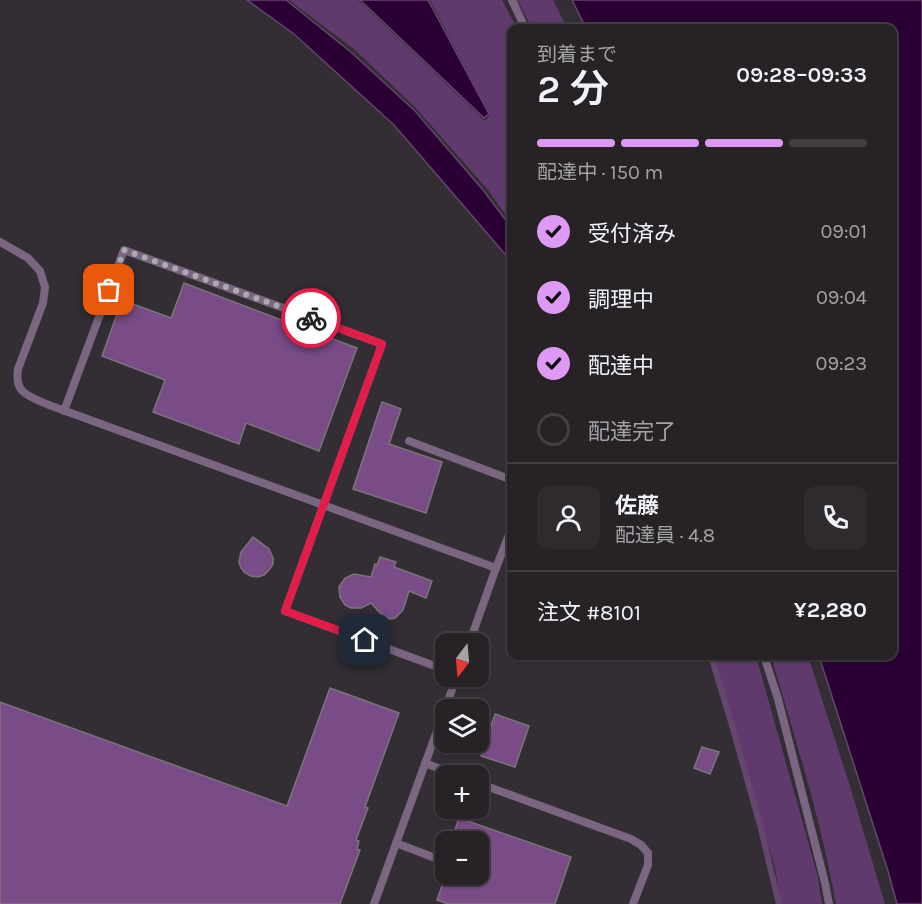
<!DOCTYPE html>
<html lang="ja">
<head>
<meta charset="utf-8">
<style>
  :root { --surface:#262226; --page:#2e2a2e; --text:#f1f3f6; --muted:#a4a4a7; --line:#423f43; --accent:#dd99f3 }
  body { margin:0; font-family:Karla,"Noto Sans JP",sans-serif; background:var(--page); color:var(--text); height:100vh; display:flex; flex-direction:column; font-size:22px; white-space:nowrap }
  * { box-sizing:border-box; margin:0 }
  p { font-size:20px; color:var(--muted) }
  .icon { flex:none; width:33px; height:33px; fill:none; stroke:currentColor; stroke-width:2; stroke-linecap:round; stroke-linejoin:round }
  .map { position:relative; flex:1; overflow:hidden }
  .drawer { position:absolute; left:507px; top:24px; width:390px; height:636px; display:flex; flex-direction:column; background:var(--surface); border-radius:12px; box-shadow:0 2px 4px #0004,0 0 0 2px var(--line) }
  .drawer>* { flex:none }
  .needle { width:39px; rotate:196deg }
  .tools { position:absolute; left:435px; top:633px; display:grid; gap:12px }
  .tools a { display:grid; place-items:center; width:54px; height:54px; border-radius:12px; background:var(--surface); box-shadow:0 2px 4px #0004,0 0 0 2px var(--line); font-size:30px }
  .pin { position:absolute; display:grid; place-items:center; width:51px; height:51px; color:#fff; margin:-26px; border-radius:12px; box-shadow:0 3px 9px #0006 }
  .courier { position:absolute; display:grid; place-items:center; width:60px; height:60px; margin:-30px; border:4px solid #e11d48; border-radius:50%; background:#fff; color:#222; box-shadow:0 2px 8px #0007 }
  .headline em { font-style:normal; font-weight:600 }
  .headline div { display:flex; flex-direction:column-reverse }
  .headline { display:flex; align-items:center; justify-content:space-between; height:102px; padding:0 30px }
  h1 { font-size:39px; font-weight:600; line-height:45px }
  .bar { display:grid; grid-template-columns:repeat(4,1fr); gap:9px 6px; align-content:center; height:72px; padding:0 30px }
  .bar i { height:8px; border-radius:4px; background:var(--line) }
  .bar .current { background:var(--accent) }
  .bar p { grid-column:span 4 }
  .line { display:flex; align-items:center; gap:15px; padding:0 30px; border-top:2px solid var(--line) }
  .line div { flex:1 }
  .round { display:grid; place-items:center; flex:none; width:63px; height:63px; border-radius:12px; background:var(--page) }
  ol { padding:0 30px; list-style:none }
  li { display:flex; align-items:center; gap:18px; height:66px }
  li p { margin-inline-start:auto }
  li .icon { padding:6px; border-radius:50%; background:var(--accent); color:#111; stroke-width:4 }
  li:last-child { color:var(--muted) }
  li i { width:33px; height:33px; border:3px solid var(--line); border-radius:50% }
  .map>svg:first-child { display:block }
  .green { fill:#613a6d }
  .water { fill:#2a0035; stroke:#65476d; stroke-width:1.5 }
  .lines { fill:none; stroke-linecap:round; stroke-linejoin:round }
  .stream { stroke:#65476d; stroke-width:6 }
  .building { fill:#794c87; stroke:#79757a; stroke-width:1.5 }
  .service { stroke:#7a6681; stroke-width:8 }
  .done { stroke:#acaaad; stroke-width:6; stroke-dasharray:0 10.8 }
  .route { stroke:#e11d48; stroke-width:8 }
</style>
</head>
<body>
<div class="map">
<svg width="922" height="904" viewBox="0 0 922 904">
  <rect width="100%" height="100%" fill="#322e33"/>
  <g class="green">
    <polygon points="289,0 358,0 485,121 490,115 430,0 502,0 517,28 512,28 511,223 488,190 414,106 355,50"/>
    <polygon points="517,0 553,0 567,28 532,28"/>
    <polygon points="712,656 756,656 818,877 822,904 781,904 775,868"/>
    <path d="M771,656H808L849,783L885,904H836C821,820 795,738 771,656Z"/>
  </g>
  <g class="water">
    <polygon points="247,0 286,0 352,53 415,111 483,190 511,227 511,261 394,125 294,34"/>
    <polygon points="360,0 428,0 489,114 484,118"/>
    <polygon points="572,0 922,0 922,904 897,904 888,871 819,656 892,656 892,28 586,28"/>
  </g>
  <g class="lines">
    <polyline class="stream" points="711,656 733,729 761,829 779,904"/>
  </g>
  <g class="building">
    <polygon points="184,283 287,322 290,327 306,333 309,330 357,348 319,451 246,423 239,444 153,412 165,380 102,356 122,300 171,318"/>
    <polygon points="382,402 401,409 389,444 442,462 426,513 353,489"/>
    <polygon points="253,537 269,549 273,558 273,564 269,570 264,575 258,577 251,576 245,573 241,568 239,562 241,552"/>
    <polygon points="380,557 396,562 394,567 432,581 426,598 409,591 403,610 395,618 390,619 383,616 371,603 361,608 351,608 345,605 340,597 339,587 345,578 354,574 371,577 375,564 377,565"/>
    <polygon points="330,688 399,713 365,807 368,808 356,840 359,841 357,849 360,850 340,904 0,904 0,702 287,806"/>
    <polygon points="495,714 529,726 515,767 481,756"/>
    <polygon points="702,747 719,752 710,774 694,768"/>
    <polygon points="459,818 571,857 555,904 448,904 437,900 446,874 478,874 478,842 451,842"/>
  </g>
  <g class="lines">
    <g class="service">
      <polyline points="512,0 525,28"/>
      <path d="M0,242L28,258L40,271L45,287L43,303L18,369C14,394 29,396 49,405L496,568L469,644"/>
      <polyline points="64,411 124,250 382,344 285,611 446,670"/>
      <polyline points="409,441 512,480"/>
      <polyline points="496,568 512,527"/>
      <polyline points="764,656 778,699 825,883 829,904"/>
      <polyline points="425,763 458,776"/>
      <polyline points="478,783 631,839 641,845 648,853 648,865 633,904"/>
      <polyline points="396,843 435,858"/>
      <polyline points="374,904 457,676"/>
    </g>
  </g>
  <g class="lines">
    <polyline class="done" points="109,290 124,250 311,318"/>
    <polyline class="route" points="311,318 382,344 285,611 365,640"/>
  </g>
</svg>
<div class="tools">
<a><svg class="needle" viewBox="-14 -14 28 28"><path d="M0-13l5 13h-10z" fill="#e53935"/><path d="M0 13l5-13h-10z" fill="#a4a4a7"/></svg></a>
<a><svg class="icon" aria-label="layers" viewBox="0 0 24 24"><path d="M12 4l9 5-9 5-9-5zM3 14l9 5 9-5"/></svg></a>
<a>+</a>
<a>−</a>
</div>
<div class="pin" style="left:109px;top:290px;background:#ea580c"><svg class="icon" aria-label="bag" viewBox="0 0 24 24"><path d="M5 8h14l-1 12H6zM9 8a3 3 0 0 1 6 0"/></svg></div>
<div class="pin" style="left:365px;top:640px;background:#1f2937"><svg class="icon" aria-label="home" viewBox="0 0 24 24"><path d="M3 11l9-7 9 7M6 9v11h12V9"/></svg></div>
<div class="courier" style="left:311px;top:318px"><svg class="icon" aria-label="bike" viewBox="0 0 24 24"><circle cx="6" cy="16" r="4"/><circle cx="18" cy="16" r="4"/><path d="M6 16l4-8h5l3 8M10 8l3 8H6M13 5h3"/></svg></div>
<section class="drawer">
<div class="headline"><div><h1>2 分</h1><p>到着まで</p></div><em>09:28–09:33</em></div>
<div class="bar"><i class="current"></i><i class="current"></i><i class="current"></i><i></i><p>配達中 · 150 m</p></div>
<ol>
<li><svg class="icon" aria-label="check" viewBox="0 0 24 24"><path d="M5 12l5 5 9-10"/></svg>受付済み<p>09:01</p></li>
<li><svg class="icon" aria-label="check" viewBox="0 0 24 24"><path d="M5 12l5 5 9-10"/></svg>調理中<p>09:04</p></li>
<li><svg class="icon" aria-label="check" viewBox="0 0 24 24"><path d="M5 12l5 5 9-10"/></svg>配達中<p>09:23</p></li>
<li><i></i>配達完了</li>
</ol>
<div class="line" style="height:108px"><a class="round"><svg class="icon" aria-label="person" viewBox="0 0 24 24"><circle cx="12" cy="8" r="4"/><path d="M4 21q1-7 8-7t8 7"/></svg></a><div><b>佐藤</b><p>配達員 · 4.8</p></div><a class="round"><svg class="icon" aria-label="phone" viewBox="0 0 24 24"><path d="M5 4h4l2 5-3 2q2 4 5 5l2-3 5 2v4C11 20 4 13 5 4z"/></svg></a></div>
<div class="line" style="height:78px"><div>注文 #8101</div><b>¥2,280</b></div>
</section>
</div>
</body>
</html>
